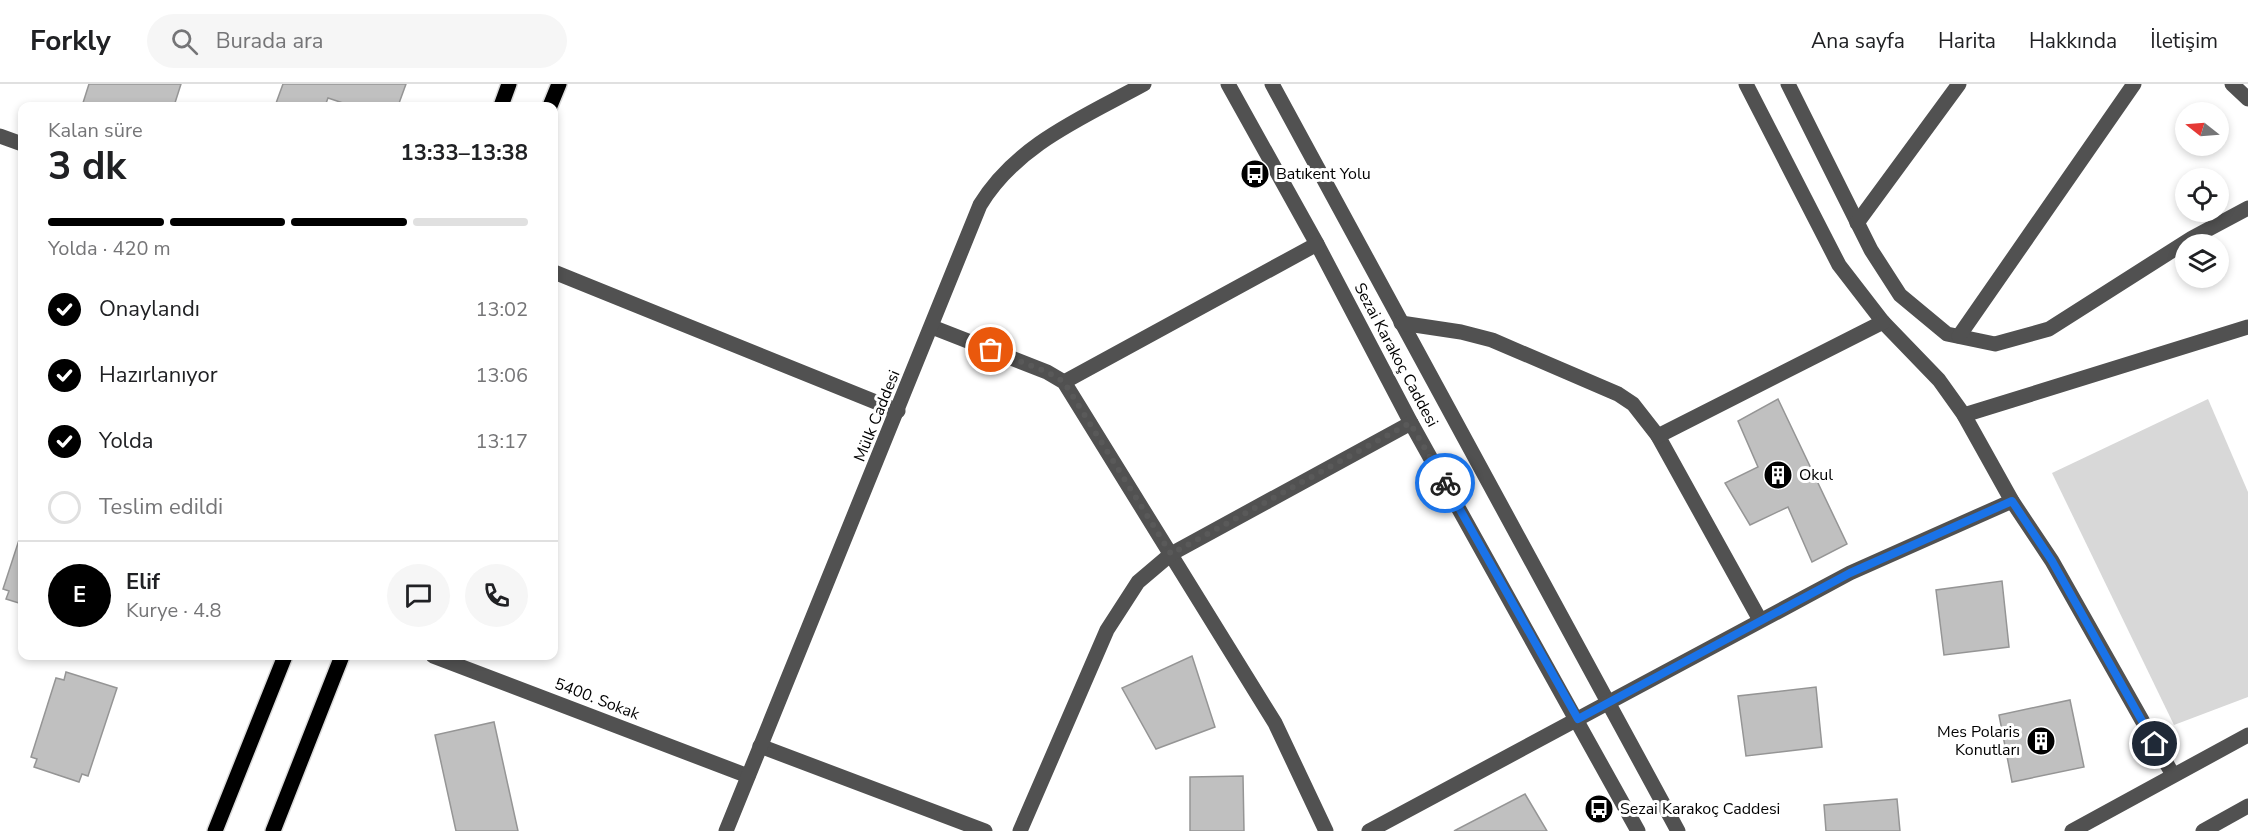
<!DOCTYPE html>
<html lang="tr">
<head>
<meta charset="utf-8">
<style>
  :root { --surface:#fff; --page:#f6f6f6; --text:#202124; --muted:#757577; --line:#e0e0e0; --accent:#000 }
  body { margin:0; font-family:"Nunito Sans",sans-serif; background:var(--page); color:var(--text); height:100vh; display:flex; flex-direction:column; font-size:22px; white-space:nowrap }
  * { box-sizing:border-box; margin:0 }
  p { font-size:20px; color:var(--muted) }
  .icon { flex:none; width:33px; height:33px; fill:none; stroke:currentColor; stroke-width:2; stroke-linecap:round; stroke-linejoin:round }
  .map { position:relative; flex:1; overflow:hidden }
  .panel { position:absolute; left:18px; top:18px; width:540px; height:558px; display:flex; flex-direction:column; background:var(--surface); border-radius:12px; box-shadow:0 3px 9px #0003 }
  .panel>* { flex:none }
  .needle { width:39px; rotate:287deg }
  .fabs { position:absolute; left:2175px; top:18px; display:grid; gap:12px }
  .fabs a { display:grid; place-items:center; width:54px; height:54px; border-radius:50%; background:var(--surface); box-shadow:0 3px 9px #0003; font-size:30px }
  .pin { position:absolute; display:grid; place-items:center; width:51px; height:51px; color:#fff; margin:-26px; border:3px solid #fff; border-radius:50%; box-shadow:0 2px 6px #0007 }
  .courier { position:absolute; display:grid; place-items:center; width:60px; height:60px; margin:-30px; border:4px solid #1a73e8; border-radius:50%; background:#fff; color:#222; box-shadow:0 2px 8px #0007 }
  .head em { font-style:normal; font-weight:700 }
  .head div { display:flex; flex-direction:column-reverse }
  .head { display:flex; align-items:center; justify-content:space-between; height:102px; padding:0 30px }
  h1 { font-size:39px; font-weight:700; line-height:45px }
  .bar { display:grid; grid-template-columns:repeat(4,1fr); gap:9px 6px; align-content:center; height:72px; padding:0 30px }
  .bar i { height:8px; border-radius:4px; background:var(--line) }
  .bar .active { background:var(--accent) }
  .bar p { grid-column:span 4 }
  .line { display:flex; align-items:center; gap:15px; padding:0 30px; border-top:2px solid var(--line) }
  .line div { flex:1 }
  .round { display:grid; place-items:center; flex:none; width:63px; height:63px; border-radius:32px; background:var(--page) }
  ol { padding:0 30px; list-style:none }
  li { display:flex; align-items:center; gap:18px; height:66px }
  li p { margin-inline-start:auto }
  li .icon { padding:6px; border-radius:50%; background:var(--accent); color:#fff; stroke-width:4 }
  li:last-child { color:var(--muted) }
  li i { width:33px; height:33px; border:3px solid var(--line); border-radius:50% }
  header { display:flex; align-items:center; gap:36px; box-sizing:border-box; height:84px; padding:0 30px; background:var(--surface); border-bottom:2px solid var(--line) }
  header strong { font-size:28px }
  nav { display:flex; gap:33px; margin-inline-start:auto; font-size:21px }
  .search { width:420px; height:54px; background:var(--page); display:flex; align-items:center; gap:15px; box-sizing:border-box; padding:0 21px; border-radius:33px; color:var(--muted); font-size:22px }
  .map>svg:first-child { display:block }
  .green { fill:#d8d8d8 }
  .building { fill:#c0c0c0; stroke:#959595; stroke-width:1.5 }
  .lines { fill:none; stroke-linecap:round; stroke-linejoin:round }
  .major-casing { stroke:#dbdbdb; stroke-width:18 }
  .minor { stroke:#515151; stroke-width:15 }
  .major { stroke:#000; stroke-width:15 }
  .done { stroke:#595959; stroke-width:6; stroke-dasharray:0 10.8 }
  .route { stroke:#1a73e8; stroke-width:8 }
  .labels { text-anchor:middle; dominant-baseline:central; stroke-width:6; stroke-linejoin:round; paint-order:stroke }
  .poi-label { font-size:16px; fill:#000; stroke:#fff; text-anchor:start }
  .street-label { font-size:16px; fill:#000; stroke:#fff }
</style>
</head>
<body>
<header>
<strong>Forkly</strong>
<div class="search"><svg class="icon" aria-label="search" viewBox="0 0 24 24"><circle cx="10" cy="10" r="6"/><path d="M15 15l6 6"/></svg>Burada ara</div>
<nav><a>Ana sayfa</a><a>Harita</a><a>Hakkında</a><a>İletişim</a></nav>
</header>
<div class="map">
<svg width="2248" height="747" viewBox="0 0 2248 747">
  <rect width="100%" height="100%" fill="#fff"/>
  <polygon class="green" points="2208,315 2248,408 2248,613 2174,641 2052,389"/>
  <g class="building">
    <polygon points="89,0 181,0 174,22 82,22"/>
    <polygon points="283,0 406,0 398,22 352,22 328,14 325,22 275,22"/>
    <polygon points="1778,315 1847,460 1812,478 1788,423 1750,441 1725,399 1758,383 1738,337"/>
    <polygon points="20,453 22,453 22,520 6,515 9,507 3,505"/>
    <polygon points="2002,497 2009,563 1944,571 1936,506"/>
    <polygon points="1192,572 1215,643 1156,665 1122,604"/>
    <polygon points="66,588 117,604 88,692 82,690 79,698 34,683 37,675 31,673 56,594 64,596"/>
    <polygon points="1816,603 1822,663 1746,672 1738,612"/>
    <polygon points="2070,616 2084,683 2012,698 1999,631"/>
    <polygon points="494,638 518,747 456,747 435,651"/>
    <polygon points="1243,692 1244,747 1190,747 1190,693"/>
    <polygon points="1525,710 1547,747 1454,747"/>
    <polygon points="1897,715 1900,747 1826,747 1824,721"/>
  </g>
  <g class="lines">
    <g class="major-casing">
      <g id="major">
        <polyline points="501,22 509,0"/>
        <polyline points="550,22 559,0"/>
        <polyline points="215,747 285,572"/>
        <polyline points="273,747 342,572"/>
      </g>
    </g>
    <g class="minor">
      <polyline points="1228,0 1317,160 1411,339 1638,747"/>
      <polyline points="1272,0 1678,747"/>
      <polyline points="1746,0 1839,181 1883,238 1939,296 1964,331 2012,417 2052,477 2173,691"/>
      <polyline points="1788,0 1871,166 1900,211 1947,250 1995,260 2049,245 2192,154 2248,124"/>
      <polyline points="2232,0 2248,15"/>
      <polyline points="0,52 22,60"/>
      <polyline points="1857,139 1959,0"/>
      <polyline points="554,188 898,327"/>
      <polyline points="1401,239 1461,248 1492,256 1618,310 1633,320 1658,352 1760,536"/>
      <polyline points="932,243 1047,288 1064,298 1275,639 1326,747"/>
      <polyline points="1959,252 2134,0"/>
      <polyline points="1064,298 1317,160"/>
      <polyline points="1964,331 2248,243"/>
      <polyline points="1658,352 1883,238"/>
      <polyline points="433,572 748,692"/>
      <polyline points="760,662 985,747"/>
      <path d="M726,747L980,121C1017,60 1084,33 1144,0"/>
      <polyline points="1020,747 1107,546 1138,498 1171,470 1411,339"/>
      <polyline points="1369,747 1850,489 2012,417"/>
      <polyline points="2072,747 2248,651"/>
      <polyline points="2203,747 2248,722"/>
    </g>
    <use href="#major" class="major"/>
  </g>
  <g class="lines">
    <polyline class="done" points="991,266 1047,288 1064,298 1171,470 1410,339 1445,399"/>
    <polyline class="route" points="1445,399 1578,635 1850,489 2012,417 2052,477 2155,660"/>
  </g>
  <defs>
    <g id="bus-disc" transform="scale(1.5)"><circle r="9.5" fill="#000" stroke="#fff"/><path d="M-5-6H5V4H4V6H2V4H-2V6H-4V4H-5ZM-3.5-4V0h7V-4ZM-3.5 1.2v1.5H-2V1.2ZM2 1.2v1.5H3.5V1.2Z" fill="#fff"/></g>
    <g id="building-disc" transform="scale(1.5)"><circle r="9.5" fill="#000" stroke="#fff"/><path d="M-4-6H4V6H1V3H-1V6H-4ZM-2.5-4.3h1.7v1.8h-1.7ZM.8-4.3h1.7v1.8H.8ZM-2.5-1h1.7V.8h-1.7ZM.8-1h1.7V.8H.8Z" fill="#fff"/></g>
  </defs>
  <g fill-rule="evenodd">
    <use href="#bus-disc" x="1255" y="90"/>
    <use href="#building-disc" x="1778" y="391"/>
    <use href="#building-disc" x="2041" y="657"/>
    <use href="#bus-disc" x="1599" y="725"/>
  </g>
  <g class="labels">
    <g class="poi-label">
      <text x="1276" y="90">Batıkent Yolu</text>
      <text x="1799" y="391">Okul</text>
      <text x="2020" y="648" text-anchor="end">Mes Polaris<tspan x="2020" dy="18">Konutları</tspan></text>
      <text x="1620" y="725">Sezai Karakoç Caddesi</text>
    </g>
    <g class="street-label">
      <text transform="translate(1396 271) rotate(62)">Sezai Karakoç Caddesi</text>
      <text transform="translate(877 332) rotate(-68)">Mülk Caddesi</text>
      <text transform="translate(597 615) rotate(21)">5400. Sokak</text>
    </g>
  </g>
</svg>
<div class="fabs">
<a><svg class="needle" viewBox="-14 -14 28 28"><path d="M0-13l5 13h-10z" fill="#e53935"/><path d="M0 13l5-13h-10z" fill="#757577"/></svg></a>
<a><svg class="icon" aria-label="locate" viewBox="0 0 24 24"><circle cx="12" cy="12" r="6"/><path d="M12 2v4M12 18v4M2 12h4M18 12h4"/></svg></a>
<a><svg class="icon" aria-label="layers" viewBox="0 0 24 24"><path d="M12 4l9 5-9 5-9-5zM3 14l9 5 9-5"/></svg></a>
</div>
<div class="pin" style="left:991px;top:266px;background:#ea580c"><svg class="icon" aria-label="bag" viewBox="0 0 24 24"><path d="M5 8h14l-1 12H6zM9 8a3 3 0 0 1 6 0"/></svg></div>
<div class="pin" style="left:2155px;top:660px;background:#1f2937"><svg class="icon" aria-label="home" viewBox="0 0 24 24"><path d="M3 11l9-7 9 7M6 9v11h12V9"/></svg></div>
<div class="courier" style="left:1445px;top:399px"><svg class="icon" aria-label="bike" viewBox="0 0 24 24"><circle cx="6" cy="16" r="4"/><circle cx="18" cy="16" r="4"/><path d="M6 16l4-8h5l3 8M10 8l3 8H6M13 5h3"/></svg></div>
<section class="panel">
<div class="head"><div><h1>3 dk</h1><p>Kalan süre</p></div><em>13:33–13:38</em></div>
<div class="bar"><i class="active"></i><i class="active"></i><i class="active"></i><i></i><p>Yolda · 420 m</p></div>
<ol>
<li><svg class="icon" aria-label="check" viewBox="0 0 24 24"><path d="M5 12l5 5 9-10"/></svg>Onaylandı<p>13:02</p></li>
<li><svg class="icon" aria-label="check" viewBox="0 0 24 24"><path d="M5 12l5 5 9-10"/></svg>Hazırlanıyor<p>13:06</p></li>
<li><svg class="icon" aria-label="check" viewBox="0 0 24 24"><path d="M5 12l5 5 9-10"/></svg>Yolda<p>13:17</p></li>
<li><i></i>Teslim edildi</li>
</ol>
<div class="line" style="height:108px"><b class="round" style="background:var(--accent);color:#fff">E</b><div><b>Elif</b><p>Kurye · 4.8</p></div><a class="round"><svg class="icon" aria-label="chat" viewBox="0 0 24 24"><path d="M4 5h16v11H9l-5 4z"/></svg></a><a class="round"><svg class="icon" aria-label="phone" viewBox="0 0 24 24"><path d="M5 4h4l2 5-3 2q2 4 5 5l2-3 5 2v4C11 20 4 13 5 4z"/></svg></a></div>
</section>
</div>
</body>
</html>
